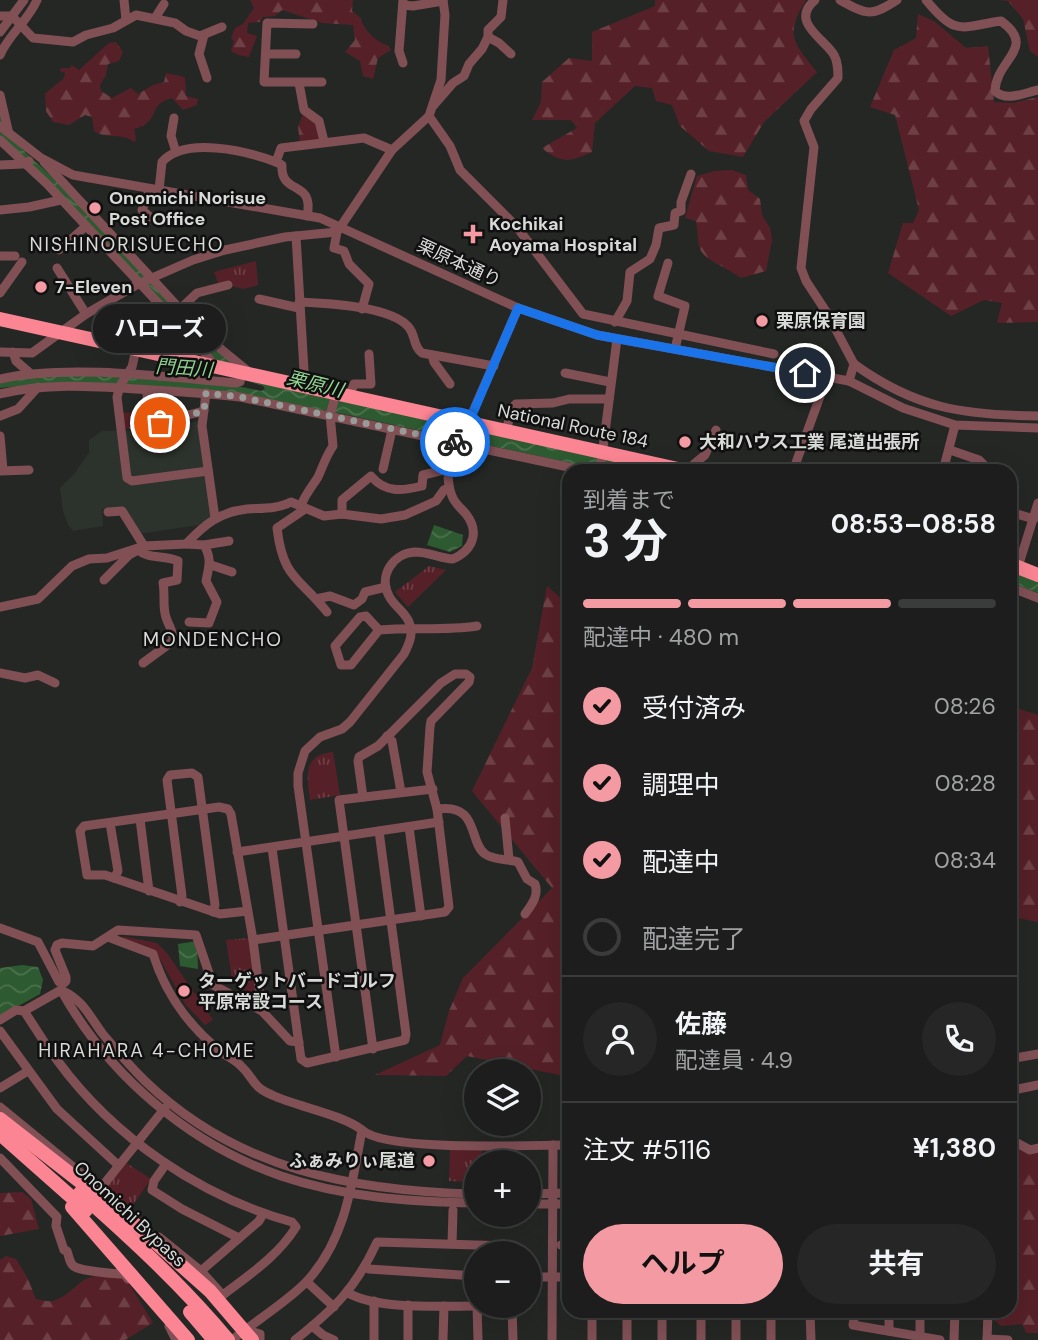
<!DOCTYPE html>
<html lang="ja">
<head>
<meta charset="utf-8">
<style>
  :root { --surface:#1c1d1c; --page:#252625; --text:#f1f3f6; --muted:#a0a2a3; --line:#3a3b3b; --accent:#f49aa3 }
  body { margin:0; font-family:"DM Sans","Noto Sans JP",sans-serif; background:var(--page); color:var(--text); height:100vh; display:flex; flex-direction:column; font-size:26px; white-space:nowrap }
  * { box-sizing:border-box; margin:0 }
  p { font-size:23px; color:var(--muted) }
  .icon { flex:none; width:38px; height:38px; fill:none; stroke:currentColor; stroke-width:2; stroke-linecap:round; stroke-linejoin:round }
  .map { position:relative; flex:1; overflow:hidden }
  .side { position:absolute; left:562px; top:464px; width:455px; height:854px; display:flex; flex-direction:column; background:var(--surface); border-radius:21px; box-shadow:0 7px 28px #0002,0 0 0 2px var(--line) }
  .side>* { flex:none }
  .tools { position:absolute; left:464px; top:1059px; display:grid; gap:14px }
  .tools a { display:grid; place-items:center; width:77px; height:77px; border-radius:50%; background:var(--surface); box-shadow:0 7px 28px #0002,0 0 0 2px var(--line); font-size:35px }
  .pin { position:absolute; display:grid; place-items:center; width:60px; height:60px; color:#fff; margin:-30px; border:4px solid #fff; border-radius:50%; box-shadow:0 2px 7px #0007 }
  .courier { position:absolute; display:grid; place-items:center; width:70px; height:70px; margin:-35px; border:5px solid #1a73e8; border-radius:50%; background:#fff; color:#222; box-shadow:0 2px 9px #0007 }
  .bubble { position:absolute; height:49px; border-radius:24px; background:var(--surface); box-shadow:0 7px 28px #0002,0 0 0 2px var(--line); font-size:23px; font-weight:700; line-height:49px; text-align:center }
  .head em { font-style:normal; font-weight:700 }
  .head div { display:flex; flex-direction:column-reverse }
  .head { display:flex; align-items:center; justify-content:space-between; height:119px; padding:0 21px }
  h1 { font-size:46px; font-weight:700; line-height:52px }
  .bar { display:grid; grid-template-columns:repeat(4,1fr); gap:10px 7px; align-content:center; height:84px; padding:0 21px }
  .bar i { height:9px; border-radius:5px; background:var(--line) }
  .bar .selected { background:var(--accent) }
  .bar p { grid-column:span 4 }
  .line { display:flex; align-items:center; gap:18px; padding:0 21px; border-top:2px solid var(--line) }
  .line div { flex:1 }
  .round { display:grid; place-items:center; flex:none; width:74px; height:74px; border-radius:37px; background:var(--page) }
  ol { padding:0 21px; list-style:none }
  li { display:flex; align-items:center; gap:21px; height:77px }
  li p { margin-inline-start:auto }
  li .icon { padding:7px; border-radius:50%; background:var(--accent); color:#111; stroke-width:4 }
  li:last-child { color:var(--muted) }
  li i { width:38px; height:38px; border:4px solid var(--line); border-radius:50% }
  .primary-button { display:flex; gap:14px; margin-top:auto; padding:14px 21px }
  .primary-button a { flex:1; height:80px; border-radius:42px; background:var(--accent); color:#111; font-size:28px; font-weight:700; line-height:80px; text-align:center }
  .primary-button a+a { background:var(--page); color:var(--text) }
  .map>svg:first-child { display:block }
  .built { fill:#2c322c }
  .grass { fill:url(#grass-tufts) }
  .forest { fill:url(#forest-firs) }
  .pitch { fill:#562028 }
  .water { fill:url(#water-waves) }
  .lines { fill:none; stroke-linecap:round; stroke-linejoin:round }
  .minor { stroke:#805055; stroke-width:9 }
  .highway { stroke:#fb8593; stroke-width:14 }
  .done { stroke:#999b99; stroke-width:7; stroke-dasharray:0 12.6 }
  .route { stroke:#1a73e8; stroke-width:9 }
  .poi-dot { fill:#f49aa3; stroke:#0f100f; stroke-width:2.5 }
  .labels { text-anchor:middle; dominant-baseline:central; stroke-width:5; stroke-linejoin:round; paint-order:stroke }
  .poi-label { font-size:18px; font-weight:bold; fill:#d8dad8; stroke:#0f100f; text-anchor:start }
  .street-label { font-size:18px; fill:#d8dad8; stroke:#0f100f }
  .neighbourhood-label { font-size:19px; letter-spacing:2px; fill:#d8dad8; stroke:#0f100f }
  .water-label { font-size:19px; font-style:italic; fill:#93d795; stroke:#0f100f }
</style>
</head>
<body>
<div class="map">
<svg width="1038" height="1340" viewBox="0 0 1038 1340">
  <defs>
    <pattern id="grass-tufts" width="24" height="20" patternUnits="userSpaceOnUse" patternTransform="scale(1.75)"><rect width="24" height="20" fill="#562028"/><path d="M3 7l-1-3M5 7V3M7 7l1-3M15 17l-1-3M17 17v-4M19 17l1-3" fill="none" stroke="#6e4046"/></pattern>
    <pattern id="forest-firs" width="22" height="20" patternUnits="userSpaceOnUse" patternTransform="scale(1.75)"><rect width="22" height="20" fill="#562028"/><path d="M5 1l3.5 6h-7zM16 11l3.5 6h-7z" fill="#6e4046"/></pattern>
    <pattern id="water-waves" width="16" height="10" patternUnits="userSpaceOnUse" patternTransform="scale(1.75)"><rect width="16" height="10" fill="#2d5a30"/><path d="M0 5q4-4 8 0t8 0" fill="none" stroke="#4b714d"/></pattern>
  </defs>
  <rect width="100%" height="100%" fill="#252725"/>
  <polygon class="built" points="201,419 213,517 199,525 139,534 122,510 102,509 103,526 73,531 68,525 63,511 60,488 74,474 89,453 89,440 102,431 138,430 139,431 189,424"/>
  <g class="grass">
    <polygon points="256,261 258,285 244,289 218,283 214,272"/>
    <polygon points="145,411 145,428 124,429 123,413"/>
    <polygon points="429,566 446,570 408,607 395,592"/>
    <path d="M333,752L340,795L310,800C307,776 302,755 333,752Z"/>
    <polygon points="249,938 257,1002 232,979 226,940"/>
    <polygon points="450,1148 482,1148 482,1162 476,1162 476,1182 449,1181"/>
    <polygon points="125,1162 151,1179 130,1209 104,1189"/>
  </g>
  <g class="forest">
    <path d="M250,0H353L352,11L361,18C362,28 377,43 387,45L391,50L378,58L373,79L363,76L360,61L345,52L355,40L353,25L322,23L282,10L275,16L263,17L260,22L248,23L247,33L257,36L249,57L238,55L231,51L234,41L231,38L235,28L243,24L254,8Z"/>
    <path d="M655,0H806C784,35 794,43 817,72L764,122L743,157L709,151L680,126L672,105L656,101L652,88L635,86L595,123L592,152C570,162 561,164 542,148L577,128L571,120H532L541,102L542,82L569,58L592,61V32L655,6Z"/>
    <polygon points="999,0 1038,0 1038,57 1030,51 1023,19 1008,1"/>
    <polygon points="918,14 934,21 966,48 988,46 994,102 1013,103 1038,97 1038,322 997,323 1002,303 984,300 951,316 888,273 903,223 913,223 919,210 895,115 870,107 894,50 916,38"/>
    <path d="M116,42L123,52L119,61L108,64L106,75L100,85L101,91L112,98L131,88L138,94L153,85L164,82L166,73L185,77L186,96L198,99L197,105L183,110L172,98C145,105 163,121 134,129L136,140L134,142C121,132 107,140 94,131L92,117L85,115L69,125L53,122L46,111L45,94L64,78L65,73L60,71L61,68H70L72,65L79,70L109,43Z"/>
    <polygon points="303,114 314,118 321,140 300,143 298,127"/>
    <path d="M732,170L746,175L748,190L760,199L762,215L770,228L772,240L766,271L741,278C730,269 705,261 700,249C697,241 698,230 696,221L685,218L697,176L714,171Z"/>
    <polygon points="547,586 569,605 569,1077 467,1056 446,1076 375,1075 440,1045 449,1011 463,978 552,888 472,791 532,668"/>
    <polygon points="1010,706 1038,715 1038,922 1017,918 1010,953"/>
    <polygon points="1010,1140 1038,1152 1038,1333 1026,1333 1022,1324 1001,1326 992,1318 991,1311 1010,1311 1010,1174 1013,1168 1010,1157"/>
    <polygon points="22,1192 31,1199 39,1229 0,1236 0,1193"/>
    <path d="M6,1256L16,1259L28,1279L36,1299C41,1300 49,1302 53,1301C64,1298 74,1288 82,1281C93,1274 116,1272 126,1279L153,1323L125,1340H0V1260Z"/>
  </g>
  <polygon class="pitch" points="122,936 157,943 167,953 213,1020 205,1025 185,1004 156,952 127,940"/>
  <g class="water">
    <path d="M0,111L6,134L53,178L231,363L473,431L663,471H608L334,412L227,394L38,384L0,388V381C53,372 107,376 160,380C194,382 228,383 261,391L265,389L263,386L244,380L215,359L0,137Z"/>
    <polygon points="434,525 463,535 462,546 450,552 427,545"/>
    <polygon points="1010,569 1038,580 1038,593 1010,582"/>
    <polygon points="197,941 198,969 180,966 178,944"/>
    <polygon points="22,965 38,967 43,980 40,994 0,1016 0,968"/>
  </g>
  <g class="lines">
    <g class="minor">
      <polyline points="124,0 126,20"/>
      <path d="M815,0C789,22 825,39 834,55C838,62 838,70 838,78L811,109L804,121L814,147L801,268L806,281L827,313L854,364L849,381"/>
      <path d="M840,0C867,15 871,17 897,0"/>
      <path d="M926,0C956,37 960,27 1001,21C1038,48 996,59 995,91C1006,102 1024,93 1038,90"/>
      <polyline points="403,5 413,6 443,1"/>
      <polyline points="0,16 12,16 33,38 73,42 86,35 113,28 136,15 175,23 186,31 200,36 222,27"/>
      <polyline points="155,18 164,4"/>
      <polyline points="313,24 267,23 264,82 322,82"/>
      <polyline points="0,32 24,0"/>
      <polyline points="204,35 199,54 207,78"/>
      <polyline points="488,37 499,43 511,54"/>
      <polyline points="266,54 296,54"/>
      <path d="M0,55C9,34 28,21 37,0"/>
      <polyline points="403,63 399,51 403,0"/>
      <polyline points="299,83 304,110 319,121 324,141"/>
      <polyline points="0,95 8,130"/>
      <polyline points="433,106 453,83 464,76 469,64 482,49 488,37 488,30 501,17 503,0"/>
      <polyline points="429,116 450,146 460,170 516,226 583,314 774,354"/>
      <polyline points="174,118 171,136 176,152"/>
      <polyline points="0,126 41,158 73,175 320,218 518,308 597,335 849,381 903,408 955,425 1038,428"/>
      <polyline points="0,140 47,184 204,352 215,366"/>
      <polyline points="44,162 180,309 222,350 249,372"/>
      <path d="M276,162L282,165C280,196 315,179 307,216"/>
      <polyline points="0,165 23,164 29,161"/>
      <path d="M159,190L162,162C185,136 247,151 276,162L281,148L364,138L392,150"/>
      <polyline points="0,210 29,207 61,200"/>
      <polyline points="150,217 142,210 150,189"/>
      <polyline points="296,236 305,387"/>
      <polyline points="59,250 86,226"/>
      <polyline points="0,256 15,256"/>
      <polyline points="668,263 658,296 685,306 675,349"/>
      <polyline points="57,268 86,314"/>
      <polyline points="0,293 22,262"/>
      <polyline points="259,299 299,308"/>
      <path d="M299,302C324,303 395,306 410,329C416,338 413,346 422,353L494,366"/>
      <polyline points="180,309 197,293 228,285"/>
      <polyline points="362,309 369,284 349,264 344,251 334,248 337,232 392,150 429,116 441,80 445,15 443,0"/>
      <polyline points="615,322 627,301 630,272 650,259 656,245 659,228 674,225 675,213 681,211 681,202 691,174"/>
      <polyline points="136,349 132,367 120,386 117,397 127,478 132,481 208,471"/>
      <polyline points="0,352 32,353 86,314 138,284 193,260 225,250 285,237 337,232"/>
      <polyline points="13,352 16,361 31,374"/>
      <polyline points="432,355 434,362 450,384"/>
      <path d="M854,364C916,409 964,415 1038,416"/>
      <polyline points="565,373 610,382"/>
      <path d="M0,379C69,364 166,377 236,383L240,382L242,372"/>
      <polyline points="147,390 148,425 204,411"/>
      <polyline points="206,393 202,426 215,518"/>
      <path d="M0,394C45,383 90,386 136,389C171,391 205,393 240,397L587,471"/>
      <polyline points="349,397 354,384 371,384 369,354"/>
      <polyline points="0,416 18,409 38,387"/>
      <polyline points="506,431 512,408 516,404 553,403 569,399 609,399"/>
      <polyline points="0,436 3,470"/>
      <polyline points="950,450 979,460 984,465 981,471"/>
      <polyline points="383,469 392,430"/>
      <polyline points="0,471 29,470"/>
      <polyline points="600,471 617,339"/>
      <polyline points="692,471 694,464 705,455 716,430"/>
      <polyline points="793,471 827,377"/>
      <polyline points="943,471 955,425"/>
      <polyline points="1010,486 1013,487 1010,501"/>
      <path d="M301,506C305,494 312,487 318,477C323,466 326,456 333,446L330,415L336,394"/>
      <path d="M305,509L277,528C283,579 299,577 327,612"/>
      <polyline points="108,512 122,511 144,546"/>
      <polyline points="1010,512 1034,519"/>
      <path d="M342,514V500L371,476C385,493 402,491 422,486L423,475L448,469"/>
      <path d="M186,544L204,545C212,559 209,566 206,581L217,602L209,623L189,622"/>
      <polyline points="204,545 229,541"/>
      <path d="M138,550C148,559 164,555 178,561L177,580L163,583C165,594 163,604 165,613C166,623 174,629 173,641L143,663"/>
      <polyline points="211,565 232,572"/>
      <polyline points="1018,567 1038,503"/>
      <polyline points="104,580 129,555 136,551"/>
      <polyline points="1010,587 1038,598"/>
      <polyline points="316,599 330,596 354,605 362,599 365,592 386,587"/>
      <path d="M0,607L38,599L72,566L89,559L107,558L144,546L186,544C204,525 219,512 247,509C262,508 278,509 291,502L324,516L342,514L381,519L405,515L436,501L444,490L449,488"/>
      <path d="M379,630L366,616L360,617L335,646L341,665H351L379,630C412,627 444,631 477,626"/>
      <polyline points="0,673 25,678 38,675 55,683"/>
      <polyline points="387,736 392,741 401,792"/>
      <path d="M437,809C480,803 468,842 485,854C493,860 508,859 518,862L527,879L535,884C539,896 532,904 525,914"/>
      <polyline points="505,818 509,859"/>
      <polyline points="140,819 149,891"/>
      <polyline points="110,823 118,871 114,878"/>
      <polyline points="409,827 421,916"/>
      <polyline points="272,848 301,1059 307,1063 405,1040 406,1034 379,831"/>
      <polyline points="237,852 439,822"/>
      <polyline points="180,902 182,896 167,780 170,775 192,773 198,777 215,905 213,912"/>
      <polyline points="248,911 220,914 105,875 87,875 80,831 84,826 219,807 228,809 231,814 253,940 262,1011 290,1041 299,1042"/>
      <polyline points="0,928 38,942 59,982 64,983 66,981 66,977 55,950 57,945 62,943 93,946 118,930 196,935 213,985 262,1011"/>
      <path d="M108,937L153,954C165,992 188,1025 219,1050C226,1056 235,1060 241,1066C255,1079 251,1086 272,1095C298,1107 341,1114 362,1130C352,1183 346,1238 308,1280C290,1300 254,1322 232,1340"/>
      <polyline points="253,940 445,912 449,907 437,809 427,772 430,727 431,721 469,682 470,677 466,674 455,674 441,683 378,746 359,757 358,761 363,797"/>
      <path d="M61,990C108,1075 189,1144 281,1176C343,1197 410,1202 476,1203"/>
      <path d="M63,991C83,1000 90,1017 102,1033C116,1050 130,1066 145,1081C237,1170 353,1191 476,1194"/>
      <path d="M24,1011C35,1027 45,1045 57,1060C113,1137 201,1197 292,1222L296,1227C278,1256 249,1275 223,1295"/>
      <polyline points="0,1020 16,1010 24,1011 61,990"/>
      <polyline points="0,1031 57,1109 118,1165"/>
      <polyline points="373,1049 339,800 433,789"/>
      <path d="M336,1057L298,786V773L305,751L320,737L342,729L350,722L404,654C409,644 414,634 409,622C405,612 394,606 389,596C378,576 393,553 415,552C428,552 440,558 453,559C473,550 480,532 466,514C461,508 455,504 452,496C448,487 448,478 448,469L518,308"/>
      <polyline points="1010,1059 1038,1054"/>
      <polyline points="0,1088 28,1071"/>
      <polyline points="1010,1088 1018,1089 1038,1085"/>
      <polyline points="0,1107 94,1184"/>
      <path d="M362,1130C386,1152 530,1145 569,1145"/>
      <polyline points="1010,1139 1030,1150 1038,1148"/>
      <path d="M0,1158L57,1217L56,1226L64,1250L67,1251C69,1257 70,1265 75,1267C82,1271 115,1274 124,1274L128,1279"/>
      <polyline points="166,1164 154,1181 152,1190 182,1209 239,1238"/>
      <polyline points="100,1189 165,1108"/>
      <polyline points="528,1194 569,1193"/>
      <polyline points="528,1204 569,1204"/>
      <polyline points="159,1237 201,1271 219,1291"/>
      <polyline points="452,1244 453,1210"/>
      <polyline points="561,1245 569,1245"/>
      <polyline points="366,1266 369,1269 476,1276"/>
      <polyline points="201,1271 259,1221 263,1214"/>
      <polyline points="528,1277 569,1277"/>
      <polyline points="307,1282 334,1307"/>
      <path d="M348,1293C379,1310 442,1306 477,1306"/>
      <polyline points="374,1301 374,1340"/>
      <polyline points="477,1306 478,1340"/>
      <polyline points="512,1306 513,1340"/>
      <polyline points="592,1311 592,1340"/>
      <polyline points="627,1311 627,1340"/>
      <polyline points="662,1311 662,1340"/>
      <polyline points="701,1311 701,1340"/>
      <polyline points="736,1311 736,1340"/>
      <polyline points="810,1311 811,1340"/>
      <polyline points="855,1311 853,1325 940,1340"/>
      <polyline points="920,1311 920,1340"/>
      <polyline points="169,1326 176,1340"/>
      <polyline points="312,1326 323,1335 334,1340"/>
      <polyline points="246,1330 260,1334 260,1340"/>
      <polyline points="889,1331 889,1311"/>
      <polyline points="987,1339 1008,1340"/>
      <path d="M295,1340C334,1309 356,1288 377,1242L509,1246L512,1248V1253"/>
      <polyline points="408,1340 408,1305"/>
      <polyline points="443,1340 444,1306"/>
      <polyline points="552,1340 553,1145"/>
      <polyline points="771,1340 771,1311"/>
      <polyline points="954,1340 955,1311"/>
      <polyline points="987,1340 988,1311"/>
    </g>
    <g class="highway">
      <polyline points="0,319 687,471"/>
      <polyline points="1010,564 1038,575"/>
      <polyline points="0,1119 137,1226 210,1291 252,1340"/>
      <polyline points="0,1134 86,1210"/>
      <path d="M80,1193C132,1239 183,1286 228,1340"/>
      <polyline points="72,1207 188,1340"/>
      <polyline points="190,1312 214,1340"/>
    </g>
  </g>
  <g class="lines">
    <polyline class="done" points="160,423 204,411 206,393 240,397 455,442"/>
    <polyline class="route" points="455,442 460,443 518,308 597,335 805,373"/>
  </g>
  <g class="poi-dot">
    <circle cx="95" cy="208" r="7"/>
    <path d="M469.5 223.5h7v7h7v7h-7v7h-7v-7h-7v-7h7z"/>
    <circle cx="41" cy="287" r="7"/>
    <circle cx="762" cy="321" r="7"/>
    <circle cx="685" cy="442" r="7"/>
    <circle cx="184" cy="991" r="7"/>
    <circle cx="429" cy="1161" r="7"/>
  </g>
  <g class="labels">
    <g class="poi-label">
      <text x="109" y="198">Onomichi Norisue<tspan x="109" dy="21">Post Office</tspan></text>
      <text x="489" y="224">Kochikai<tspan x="489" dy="21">Aoyama Hospital</tspan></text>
      <text x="55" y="287">7-Eleven</text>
      <text x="776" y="321">栗原保育園</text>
      <text x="699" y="442">大和ハウス工業 尾道出張所</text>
      <text x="198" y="981">ターゲットバードゴルフ<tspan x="198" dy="21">平原常設コース</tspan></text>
      <text x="415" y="1161" text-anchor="end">ふぁみりぃ尾道</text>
    </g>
    <g class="street-label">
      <text transform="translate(459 263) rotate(25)">栗原本通り</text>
      <text transform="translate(573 426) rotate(12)">National Route 184</text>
      <text transform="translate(130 1214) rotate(43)">Onomichi Bypass</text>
    </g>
    <g class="neighbourhood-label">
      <text x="127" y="244">NISHINORISUECHO</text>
      <text x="213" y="639">MONDENCHO</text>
      <text x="147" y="1050">HIRAHARA 4-CHOME</text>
    </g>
    <g class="water-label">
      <text transform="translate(184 368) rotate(4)">門田川</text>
      <text transform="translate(315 384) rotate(14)">栗原川</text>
    </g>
  </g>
</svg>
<div class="tools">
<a><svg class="icon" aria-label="layers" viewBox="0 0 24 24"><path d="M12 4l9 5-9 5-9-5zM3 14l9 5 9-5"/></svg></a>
<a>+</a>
<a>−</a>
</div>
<div class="pin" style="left:160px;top:423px;background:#ea580c"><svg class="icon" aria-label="bag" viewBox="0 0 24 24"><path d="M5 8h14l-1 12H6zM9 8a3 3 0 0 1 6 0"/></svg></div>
<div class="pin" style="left:805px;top:373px;background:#1f2937"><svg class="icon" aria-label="home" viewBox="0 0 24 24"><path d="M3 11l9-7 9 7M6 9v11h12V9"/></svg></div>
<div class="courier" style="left:455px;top:442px"><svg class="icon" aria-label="bike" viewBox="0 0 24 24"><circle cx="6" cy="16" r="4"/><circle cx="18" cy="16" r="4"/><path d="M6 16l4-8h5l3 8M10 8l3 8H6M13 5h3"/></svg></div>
<div class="bubble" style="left:93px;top:304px;width:133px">ハローズ</div>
<section class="side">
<div class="head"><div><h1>3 分</h1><p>到着まで</p></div><em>08:53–08:58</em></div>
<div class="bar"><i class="selected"></i><i class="selected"></i><i class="selected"></i><i></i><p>配達中 · 480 m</p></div>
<ol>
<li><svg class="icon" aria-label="check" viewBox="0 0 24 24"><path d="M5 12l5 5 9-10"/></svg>受付済み<p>08:26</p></li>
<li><svg class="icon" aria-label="check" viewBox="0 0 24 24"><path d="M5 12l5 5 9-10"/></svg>調理中<p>08:28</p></li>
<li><svg class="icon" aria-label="check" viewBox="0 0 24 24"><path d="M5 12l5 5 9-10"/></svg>配達中<p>08:34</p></li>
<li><i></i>配達完了</li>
</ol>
<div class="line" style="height:126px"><a class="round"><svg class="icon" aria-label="person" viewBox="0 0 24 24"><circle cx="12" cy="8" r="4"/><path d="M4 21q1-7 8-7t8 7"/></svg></a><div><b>佐藤</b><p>配達員 · 4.9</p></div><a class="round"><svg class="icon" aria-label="phone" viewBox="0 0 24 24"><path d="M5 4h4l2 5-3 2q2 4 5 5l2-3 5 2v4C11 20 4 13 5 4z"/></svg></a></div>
<div class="line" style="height:91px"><div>注文 #5116</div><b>¥1,380</b></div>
<div class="primary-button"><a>ヘルプ</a><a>共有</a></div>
</section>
</div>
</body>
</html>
